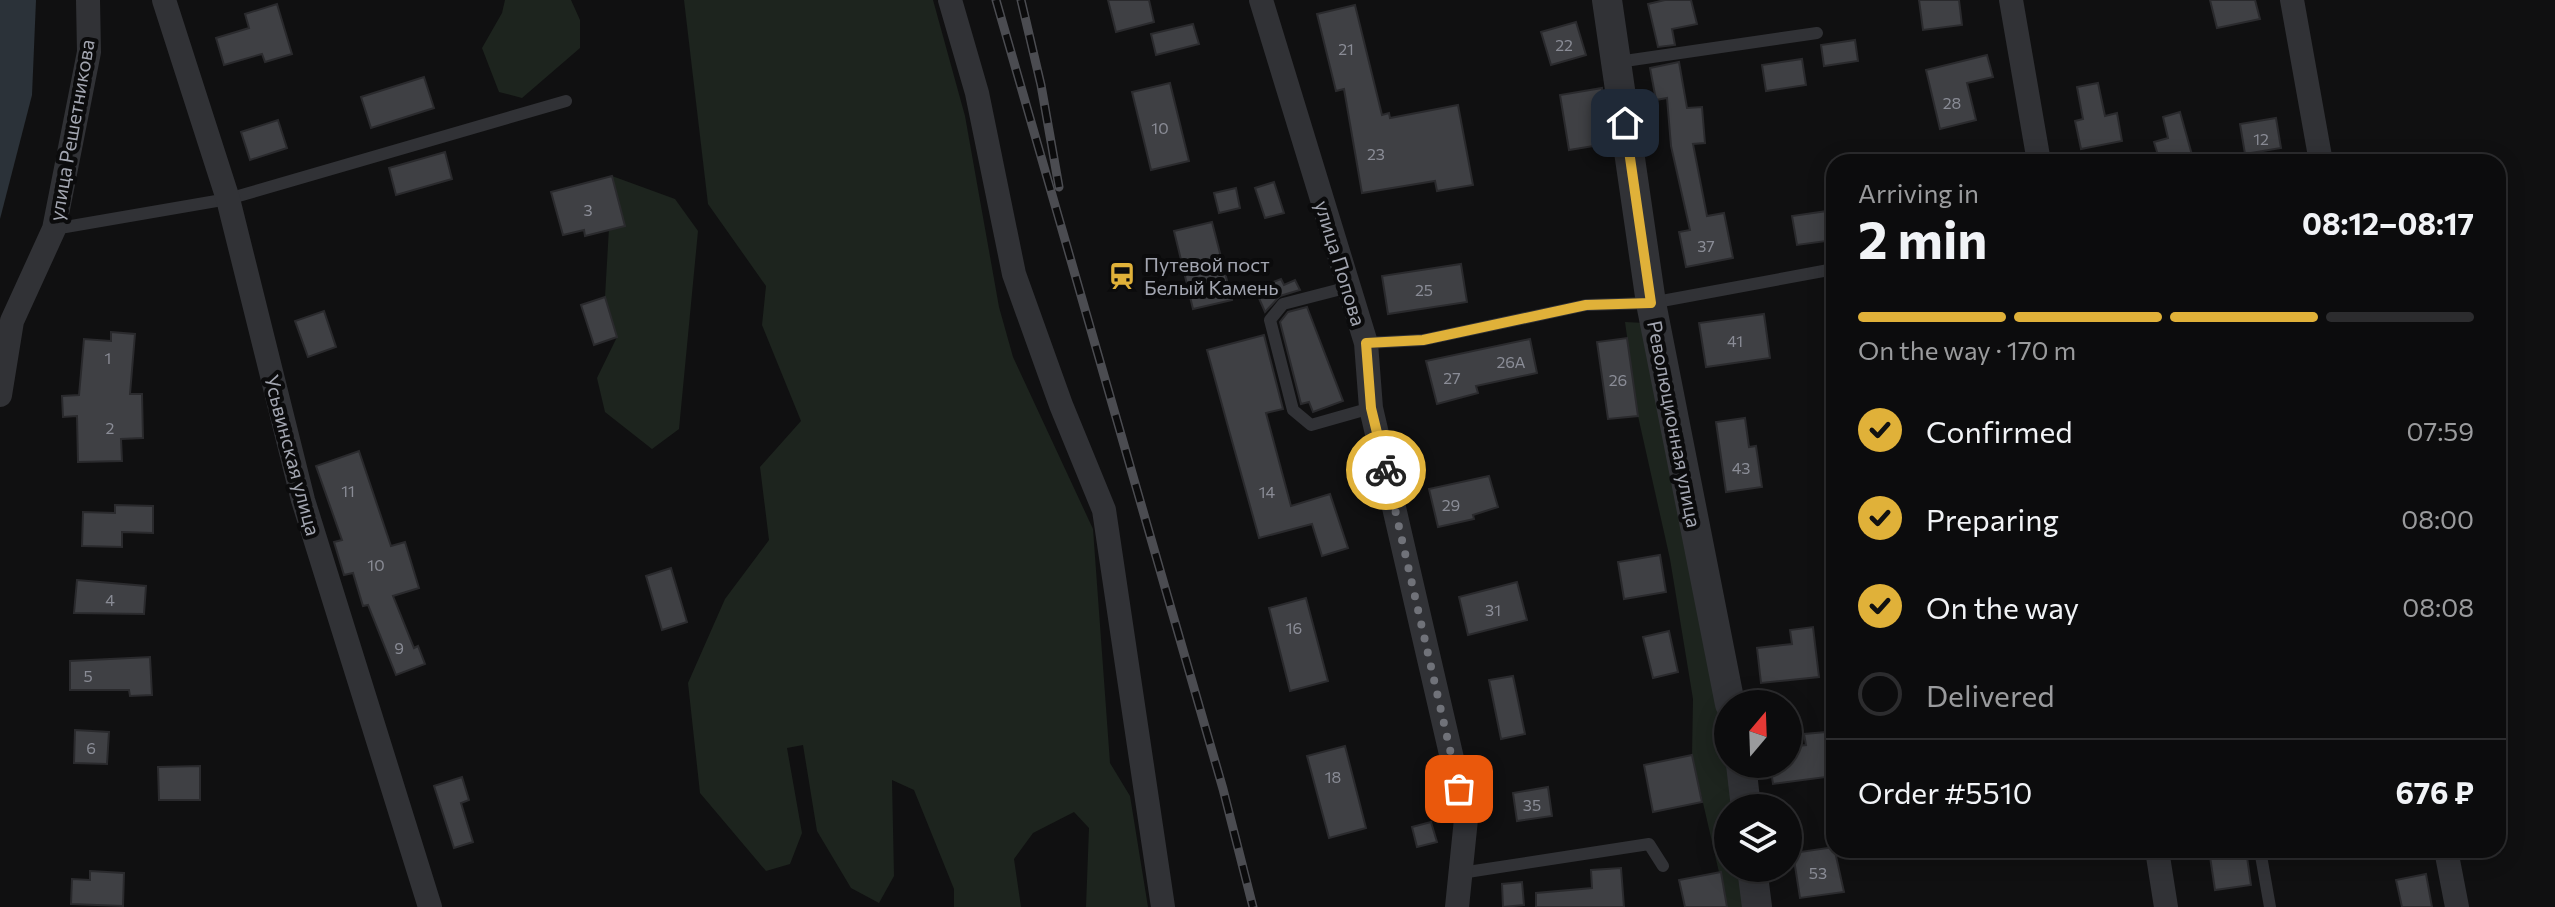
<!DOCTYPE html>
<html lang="en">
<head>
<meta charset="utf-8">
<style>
  :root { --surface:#0c0c0d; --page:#1a1a1b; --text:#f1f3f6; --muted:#9a9b9d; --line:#2c2c2e; --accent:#e0b139 }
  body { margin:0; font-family:Commissioner,sans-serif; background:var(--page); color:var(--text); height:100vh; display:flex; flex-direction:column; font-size:30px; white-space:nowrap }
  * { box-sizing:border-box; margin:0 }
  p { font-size:26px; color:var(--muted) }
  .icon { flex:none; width:44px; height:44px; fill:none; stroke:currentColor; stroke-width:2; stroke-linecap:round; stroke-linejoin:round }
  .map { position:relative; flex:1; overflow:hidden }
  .details { position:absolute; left:1826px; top:154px; width:680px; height:704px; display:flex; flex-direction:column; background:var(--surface); border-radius:24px; box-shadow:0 4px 20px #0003,0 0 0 2px var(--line) }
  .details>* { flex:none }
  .needle { width:52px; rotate:19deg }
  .controls { position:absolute; left:1714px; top:690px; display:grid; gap:16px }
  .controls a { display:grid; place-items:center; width:88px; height:88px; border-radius:50%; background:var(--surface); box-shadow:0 4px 20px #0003,0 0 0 2px var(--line); font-size:40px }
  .pin { position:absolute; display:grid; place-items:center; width:68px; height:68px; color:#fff; margin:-34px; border-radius:16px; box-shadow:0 4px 12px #0006 }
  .courier { position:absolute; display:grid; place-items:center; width:80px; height:80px; margin:-40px; border:6px solid #e0b139; border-radius:50%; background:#fff; color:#222; box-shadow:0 2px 10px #0007 }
  .head em { font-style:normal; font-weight:700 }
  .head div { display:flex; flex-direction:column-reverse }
  .head { display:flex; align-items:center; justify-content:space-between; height:136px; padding:0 32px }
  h1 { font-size:52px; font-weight:700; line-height:60px }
  .bar { display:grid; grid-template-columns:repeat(4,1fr); gap:12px 8px; align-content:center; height:96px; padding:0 32px }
  .bar i { height:10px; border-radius:6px; background:var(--line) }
  .bar .selected { background:var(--accent) }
  .bar p { grid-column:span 4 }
  .line { display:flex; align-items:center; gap:20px; padding:0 32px; border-top:2px solid var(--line) }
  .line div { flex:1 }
  ol { padding:0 32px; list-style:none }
  li { display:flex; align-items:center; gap:24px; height:88px }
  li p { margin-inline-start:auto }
  li .icon { padding:8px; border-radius:50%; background:var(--accent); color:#111; stroke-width:4 }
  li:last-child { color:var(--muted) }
  li i { width:44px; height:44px; border:4px solid var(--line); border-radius:50% }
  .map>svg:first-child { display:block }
  .green { fill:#1d241e }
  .water { fill:#2b3239 }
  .building { fill:#3f4044; stroke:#2a2a2d; stroke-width:2 }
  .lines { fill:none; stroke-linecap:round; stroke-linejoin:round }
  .service { stroke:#313236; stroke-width:12 }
  .minor { stroke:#313236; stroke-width:24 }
  .tertiary { stroke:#313236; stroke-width:30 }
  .rail-casing { stroke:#4b4c51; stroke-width:9 }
  .rail { stroke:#0b0b0c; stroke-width:6; stroke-dasharray:18; stroke-linecap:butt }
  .done { stroke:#707279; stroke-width:8; stroke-dasharray:0 14.4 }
  .route { stroke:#e0b139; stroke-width:10 }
  .labels { text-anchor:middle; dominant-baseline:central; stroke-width:8; stroke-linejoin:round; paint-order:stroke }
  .number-label { font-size:16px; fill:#8a8c96 }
  .street-label { font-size:20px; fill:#a3a6b1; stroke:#0b0b0c }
  .poi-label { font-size:20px; fill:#a3a6b1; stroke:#0b0b0c; text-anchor:start }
</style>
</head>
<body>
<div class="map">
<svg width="2555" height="907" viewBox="0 0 2555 907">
  <rect width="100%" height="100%" fill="#101011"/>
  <g class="green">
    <polygon points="505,0 571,0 580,20 580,48 522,98 499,92 482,48 502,13"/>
    <polygon points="684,0 933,0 965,116 999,307 1013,357 1093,529 1110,763 1130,796 1148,907 1086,907 1089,828 1074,812 1033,833 1014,859 1021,907 954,907 954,889 914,790 892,780 894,876 879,903 851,888 817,831 803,745 787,748 802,833 790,864 766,871 700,793 688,683 725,599 769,540 760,467 801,421 762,325 766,286 708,204"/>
    <polygon points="612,176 675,199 698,231 679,429 652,449 605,412 597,378 617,337 605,297"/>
    <path d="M1625,322L1645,323C1674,485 1708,646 1736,808H1728V868H1744L1750,907H1727L1692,755L1693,699L1670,559L1638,416Z"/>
  </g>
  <polygon class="water" points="0,0 36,0 32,95 0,219"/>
  <g class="building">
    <polygon points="1108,0 1149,0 1154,22 1116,32"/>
    <polygon points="1665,0 1691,0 1697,24 1672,29 1675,45 1658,47 1648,4"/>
    <polygon points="1919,0 1959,0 1962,25 1923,30"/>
    <polygon points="2210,0 2255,0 2260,19 2217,28"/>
    <polygon points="277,4 292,54 265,62 262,54 224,65 216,38 249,28 245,14"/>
    <polygon points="1355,5 1382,115 1389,113 1390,118 1458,105 1473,185 1437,191 1435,181 1362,193 1344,89 1336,91 1317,14"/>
    <polygon points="1576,22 1586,55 1551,65 1541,32"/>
    <polygon points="1193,24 1199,44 1156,55 1151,34"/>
    <polygon points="1855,40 1858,61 1824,66 1821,45"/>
    <polygon points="1987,55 1993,77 1967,83 1976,120 1940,129 1926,70"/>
    <polygon points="1802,59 1806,85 1766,91 1762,65"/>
    <polygon points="1679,62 1687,108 1702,107 1705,143 1693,144 1707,216 1724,213 1733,258 1686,267 1679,232 1690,230 1671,146 1667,98 1656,100 1650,68"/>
    <polygon points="424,77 434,108 371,128 361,97"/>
    <polygon points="1170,83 1189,161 1151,170 1132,92"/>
    <polygon points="2098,83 2105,116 2117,113 2122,141 2081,149 2075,121 2083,119 2077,87"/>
    <polygon points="1602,88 1606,144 1569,150 1560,95"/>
    <polygon points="2180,112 2194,162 2160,162 2154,142 2168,138 2163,117"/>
    <polygon points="2276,118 2281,148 2245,154 2240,124"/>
    <polygon points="278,120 287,148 250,160 241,132"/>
    <polygon points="445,152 452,179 396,195 389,168"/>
    <polygon points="612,176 625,226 585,236 584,230 563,235 551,192"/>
    <polygon points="1274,182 1284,213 1265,218 1255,188"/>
    <polygon points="1236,188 1240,208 1219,213 1214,193"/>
    <polygon points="1834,210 1834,240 1797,245 1792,216"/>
    <polygon points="1212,222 1232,300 1193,309 1174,231"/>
    <polygon points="1461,264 1467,302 1388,314 1382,276"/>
    <polygon points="1281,279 1284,285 1295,280 1300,290 1280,296 1265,312 1255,289"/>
    <polygon points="605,297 617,337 594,345 581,305"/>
    <polygon points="1307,307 1343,401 1313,412 1309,402 1301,404 1280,322 1288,312"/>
    <polygon points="324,311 336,347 308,357 295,321"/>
    <polygon points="1764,314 1770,358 1706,367 1699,323"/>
    <polygon points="111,332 135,334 130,394 142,394 143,438 121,439 122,461 78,462 77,416 63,417 62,396 79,395 84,339 111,341"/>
    <polygon points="1264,335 1283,409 1266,413 1291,506 1330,494 1348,548 1322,556 1312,524 1259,538 1227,423 1207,350"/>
    <polygon points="1627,338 1638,416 1608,419 1597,342"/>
    <polygon points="1530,339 1537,373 1476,386 1478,393 1437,404 1426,361"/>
    <polygon points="1745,418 1749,447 1756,446 1762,487 1726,492 1716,422"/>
    <polygon points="359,451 391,546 405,542 419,588 393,596 414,648 418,646 425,664 396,675 368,605 363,606 353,573 344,575 334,542 342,540 316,466"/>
    <polygon points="1489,476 1498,507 1473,515 1474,519 1438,527 1429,489"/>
    <polygon points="115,505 153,506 153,533 122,532 122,547 82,546 83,512 115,513"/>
    <polygon points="1660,555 1666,592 1624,599 1618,562"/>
    <polygon points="671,568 687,622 662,630 646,576"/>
    <polygon points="77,580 146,586 144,614 74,613"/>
    <polygon points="1517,582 1527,620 1468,635 1459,597"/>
    <polygon points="1306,598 1328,681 1290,691 1269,608"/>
    <polygon points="1813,627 1819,677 1761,683 1757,648 1792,644 1790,630"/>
    <polygon points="1669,631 1678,672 1653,678 1643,637"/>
    <polygon points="150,657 152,695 130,696 129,690 70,690 70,661"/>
    <polygon points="1513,676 1525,734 1501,739 1489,680"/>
    <polygon points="75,730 109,732 107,764 74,763"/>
    <polygon points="1826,732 1834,776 1773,784 1770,764 1788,764 1788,747 1806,745 1804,734"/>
    <polygon points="1345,746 1366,828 1329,838 1307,756"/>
    <polygon points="1692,755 1702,802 1653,812 1644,765"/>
    <polygon points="200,766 200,800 159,800 158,767"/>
    <polygon points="462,777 469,800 461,803 473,842 454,848 434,786"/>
    <polygon points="1548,787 1552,816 1517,821 1513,793"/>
    <polygon points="1431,822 1437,842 1417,847 1412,827"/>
    <polygon points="1834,847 1844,892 1800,898 1793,853"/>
    <polygon points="2209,850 2246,850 2251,885 2215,890"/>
    <polygon points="1621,868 1624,907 1536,907 1536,893 1592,888 1591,870"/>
    <polygon points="90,871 124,873 123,906 71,904 72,879 90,880"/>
    <polygon points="1721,872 1727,907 1685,907 1679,880"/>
    <polygon points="2426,874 2432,907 2402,907 2396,880"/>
    <polygon points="1522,882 1524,905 1503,907 1502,884"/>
  </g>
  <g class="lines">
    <g class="service">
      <polyline points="1618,62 1817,33"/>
      <polyline points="54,229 228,199 566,101"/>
      <polyline points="1349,287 1283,304 1270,320 1293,410 1311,425 1371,408"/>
      <polyline points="1366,343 1423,340 1586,305 1651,303 1834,269"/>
      <polyline points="2260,850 2270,907"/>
      <polyline points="1461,873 1649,844 1663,866"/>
    </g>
    <g class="minor">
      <polyline points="164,0 228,199 303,500 430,907"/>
      <polyline points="950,0 977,93 1014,274 1061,405 1104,510 1163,907"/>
      <polyline points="1261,0 1366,343 1371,408 1466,819 1457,907"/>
      <polyline points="2011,0 2039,162"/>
      <polyline points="2292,0 2321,162"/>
      <polyline points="0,395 12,321 54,229 89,52 88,0"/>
      <polyline points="2157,850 2166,907"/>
      <polyline points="2446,850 2457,907"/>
    </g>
    <g class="tertiary">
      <polyline points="1607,0 1651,303 1730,704"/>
      <polyline points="1741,764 1746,808"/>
      <polyline points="1752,868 1757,907"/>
    </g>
    <g class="rail-casing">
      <g id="rail">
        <polyline points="996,0 1223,789 1253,907"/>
        <polyline points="1021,0 1041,85 1059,187"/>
      </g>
    </g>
    <use href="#rail" class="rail"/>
  </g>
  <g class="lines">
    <polyline class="done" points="1386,470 1459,789"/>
    <polyline class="route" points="1386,470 1371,408 1366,343 1423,340 1586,305 1651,303 1625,123"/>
  </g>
  <defs>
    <g id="station-bare" transform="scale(2.16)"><path d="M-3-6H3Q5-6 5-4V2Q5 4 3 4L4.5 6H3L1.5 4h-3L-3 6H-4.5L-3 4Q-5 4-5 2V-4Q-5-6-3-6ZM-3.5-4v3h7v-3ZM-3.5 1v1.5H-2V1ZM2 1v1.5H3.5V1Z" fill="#e0b139" stroke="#0b0b0c" stroke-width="2.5" paint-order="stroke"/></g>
  </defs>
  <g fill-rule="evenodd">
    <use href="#station-bare" x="1122" y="276"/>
  </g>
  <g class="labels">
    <g class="number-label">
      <text x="1564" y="44">22</text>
      <text x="1346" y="48">21</text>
      <text x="1952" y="102">28</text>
      <text x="1160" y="127">10</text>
      <text x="2261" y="138">12</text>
      <text x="1376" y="153">23</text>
      <text x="588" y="209">3</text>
      <text x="1706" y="245">37</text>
      <text x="1424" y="289">25</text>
      <text x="1735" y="340">41</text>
      <text x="108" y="357">1</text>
      <text x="1511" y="361">26А</text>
      <text x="1452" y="377">27</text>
      <text x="1618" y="379">26</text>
      <text x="110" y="427">2</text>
      <text x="1741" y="467">43</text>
      <text x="348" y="490">11</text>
      <text x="1267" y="491">14</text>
      <text x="1451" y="504">29</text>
      <text x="376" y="564">10</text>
      <text x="110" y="599">4</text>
      <text x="1493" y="609">31</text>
      <text x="1294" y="627">16</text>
      <text x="399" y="647">9</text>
      <text x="88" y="675">5</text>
      <text x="91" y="747">6</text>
      <text x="1333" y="776">18</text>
      <text x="1532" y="804">35</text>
      <text x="1818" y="872">53</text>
    </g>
    <g class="street-label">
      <text transform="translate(71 130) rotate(-80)">улица Решетникова</text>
      <text transform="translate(1341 263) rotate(73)">улица Попова</text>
      <text transform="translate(1675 424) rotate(79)">Революционная улица</text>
      <text transform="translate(293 455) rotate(75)">Усьвинская улица</text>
    </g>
    <g class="poi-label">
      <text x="1144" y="264">Путевой пост<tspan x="1144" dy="23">Белый Камень</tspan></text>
    </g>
  </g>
</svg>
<div class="controls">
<a><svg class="needle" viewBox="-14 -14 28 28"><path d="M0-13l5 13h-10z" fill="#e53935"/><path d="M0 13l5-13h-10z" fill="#9a9b9d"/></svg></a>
<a><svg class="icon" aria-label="layers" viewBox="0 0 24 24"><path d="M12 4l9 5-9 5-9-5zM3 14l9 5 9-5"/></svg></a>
</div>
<div class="pin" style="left:1459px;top:789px;background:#ea580c"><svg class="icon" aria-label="bag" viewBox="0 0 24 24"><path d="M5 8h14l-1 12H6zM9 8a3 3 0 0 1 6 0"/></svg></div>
<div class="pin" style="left:1625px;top:123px;background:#1f2937"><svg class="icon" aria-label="home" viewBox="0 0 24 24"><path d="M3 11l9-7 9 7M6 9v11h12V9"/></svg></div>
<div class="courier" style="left:1386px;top:470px"><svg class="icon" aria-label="bike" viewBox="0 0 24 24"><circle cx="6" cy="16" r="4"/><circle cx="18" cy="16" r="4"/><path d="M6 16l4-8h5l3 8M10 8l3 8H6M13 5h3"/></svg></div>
<section class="details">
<div class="head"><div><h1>2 min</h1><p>Arriving in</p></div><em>08:12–08:17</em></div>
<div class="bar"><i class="selected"></i><i class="selected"></i><i class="selected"></i><i></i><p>On the way · 170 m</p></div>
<ol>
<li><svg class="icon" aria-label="check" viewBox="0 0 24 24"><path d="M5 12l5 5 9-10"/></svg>Confirmed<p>07:59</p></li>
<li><svg class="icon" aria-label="check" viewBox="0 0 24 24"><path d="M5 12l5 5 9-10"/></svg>Preparing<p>08:00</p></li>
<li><svg class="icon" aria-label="check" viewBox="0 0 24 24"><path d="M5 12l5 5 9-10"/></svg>On the way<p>08:08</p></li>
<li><i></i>Delivered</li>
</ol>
<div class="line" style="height:104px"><div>Order #5510</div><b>676 ₽</b></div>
</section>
</div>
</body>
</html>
